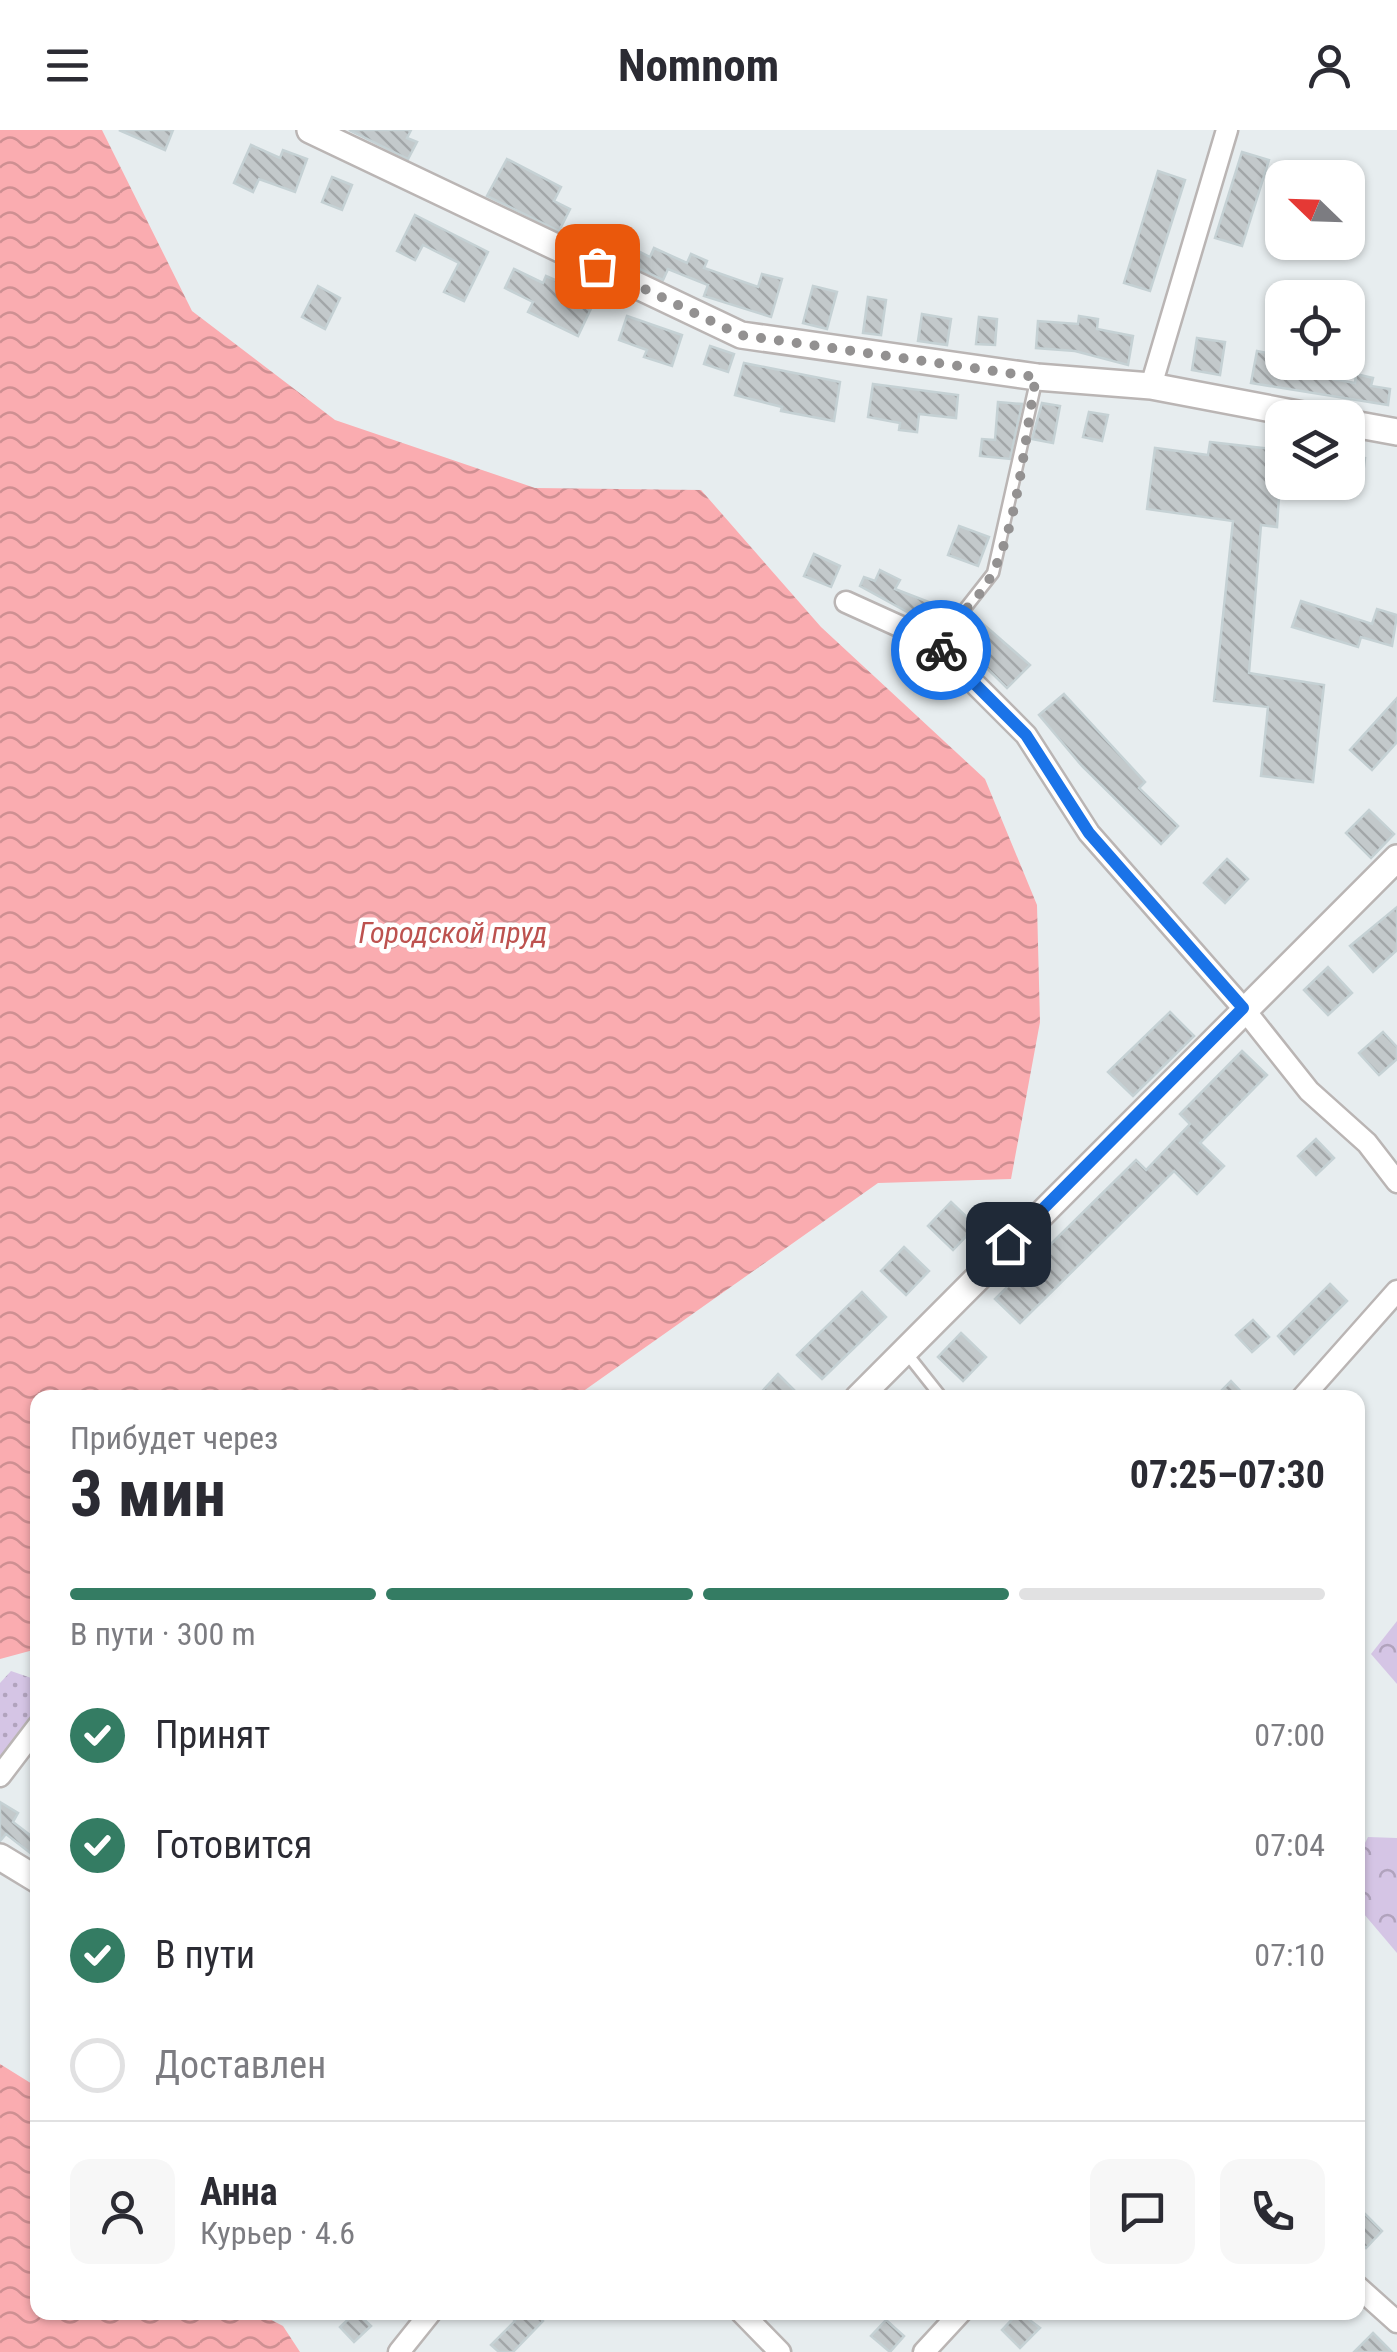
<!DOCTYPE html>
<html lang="ru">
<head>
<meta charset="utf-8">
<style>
  :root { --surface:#fff; --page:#f7f7f7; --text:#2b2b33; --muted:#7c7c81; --line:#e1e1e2; --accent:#347c63 }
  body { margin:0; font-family:"Roboto Condensed",sans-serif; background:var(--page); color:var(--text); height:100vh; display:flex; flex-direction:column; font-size:38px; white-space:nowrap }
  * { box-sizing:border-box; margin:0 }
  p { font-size:32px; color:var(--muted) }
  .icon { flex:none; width:55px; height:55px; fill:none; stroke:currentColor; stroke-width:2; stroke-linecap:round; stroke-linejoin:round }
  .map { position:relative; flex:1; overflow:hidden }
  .drawer { position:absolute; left:30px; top:1260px; width:1335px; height:930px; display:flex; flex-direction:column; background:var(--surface); border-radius:20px; box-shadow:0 2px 8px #0004 }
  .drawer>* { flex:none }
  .needle { width:65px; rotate:293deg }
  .fabs { position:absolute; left:1265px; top:30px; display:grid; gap:20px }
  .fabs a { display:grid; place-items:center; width:100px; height:100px; border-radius:20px; background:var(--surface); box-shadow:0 2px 8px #0004; font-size:50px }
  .pin { position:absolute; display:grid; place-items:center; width:85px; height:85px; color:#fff; margin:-42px; border-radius:20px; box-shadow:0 5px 15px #0006 }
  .courier { position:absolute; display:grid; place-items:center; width:100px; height:100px; margin:-50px; border:8px solid #1a73e8; border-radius:50%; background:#fff; color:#222; box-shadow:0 2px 12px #0007 }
  .overview em { font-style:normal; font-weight:700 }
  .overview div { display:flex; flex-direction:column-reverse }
  .overview { display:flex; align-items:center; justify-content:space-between; height:170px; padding:0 40px }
  h1 { font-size:65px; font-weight:700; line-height:75px }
  .bar { display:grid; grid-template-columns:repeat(4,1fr); gap:15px 10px; align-content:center; height:120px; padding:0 40px }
  .bar i { height:12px; border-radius:8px; background:var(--line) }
  .bar .active { background:var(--accent) }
  .bar p { grid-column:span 4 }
  .line { display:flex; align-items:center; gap:25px; padding:0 40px; border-top:2px solid var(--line) }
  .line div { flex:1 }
  .round { display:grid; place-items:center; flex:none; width:105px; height:105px; border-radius:20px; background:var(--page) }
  ol { padding:0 40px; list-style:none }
  li { display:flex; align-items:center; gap:30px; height:110px }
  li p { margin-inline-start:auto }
  li .icon { padding:10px; border-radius:50%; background:var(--accent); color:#fff; stroke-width:4 }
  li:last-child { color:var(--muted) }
  li i { width:55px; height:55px; border:5px solid var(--line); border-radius:50% }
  header { display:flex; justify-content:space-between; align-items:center; height:130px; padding:0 40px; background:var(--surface); font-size:45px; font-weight:700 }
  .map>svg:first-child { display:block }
  .forest { fill:url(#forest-crowns) }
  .garden { fill:url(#garden-dots) }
  .water { fill:url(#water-waves) }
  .building { fill:url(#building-back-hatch); stroke:#c5d1d4; stroke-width:2.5 }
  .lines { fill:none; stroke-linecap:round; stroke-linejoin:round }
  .service-casing { stroke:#bab5b4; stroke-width:15 }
  .minor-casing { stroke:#bab5b4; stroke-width:25 }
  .tertiary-casing { stroke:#bab5b4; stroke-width:30 }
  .service { stroke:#fff; stroke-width:10 }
  .minor { stroke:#fff; stroke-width:20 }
  .tertiary { stroke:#fff; stroke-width:25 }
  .done { stroke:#939191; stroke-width:10; stroke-dasharray:0 18 }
  .route { stroke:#1a73e8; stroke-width:12 }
  .labels { text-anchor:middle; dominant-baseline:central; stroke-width:9; stroke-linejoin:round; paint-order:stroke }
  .water-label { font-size:30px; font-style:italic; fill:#bd524f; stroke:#fff }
</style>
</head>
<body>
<header><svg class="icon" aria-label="menu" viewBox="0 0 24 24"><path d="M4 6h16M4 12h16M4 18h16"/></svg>Nomnom<svg class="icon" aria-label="person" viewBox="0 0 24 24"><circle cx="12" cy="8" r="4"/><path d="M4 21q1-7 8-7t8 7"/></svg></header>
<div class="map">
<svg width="1397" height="2222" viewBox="0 0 1397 2222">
  <defs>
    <pattern id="forest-crowns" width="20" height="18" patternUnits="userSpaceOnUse" patternTransform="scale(2.5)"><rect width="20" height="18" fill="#d5c5e5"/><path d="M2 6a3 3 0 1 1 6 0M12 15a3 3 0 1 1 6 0" fill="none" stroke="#b1a3bd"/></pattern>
    <pattern id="garden-dots" width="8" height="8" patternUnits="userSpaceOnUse" patternTransform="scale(2.5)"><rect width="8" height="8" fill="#d5c5e5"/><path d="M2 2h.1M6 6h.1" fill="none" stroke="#b1a3bd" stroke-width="1.8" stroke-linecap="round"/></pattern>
    <pattern id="water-waves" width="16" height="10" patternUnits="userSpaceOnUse" patternTransform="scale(2.5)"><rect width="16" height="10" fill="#faacb0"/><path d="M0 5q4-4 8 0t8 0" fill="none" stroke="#ce8f92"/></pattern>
    <pattern id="building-back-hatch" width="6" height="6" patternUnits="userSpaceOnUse" patternTransform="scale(2.5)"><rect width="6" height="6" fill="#c3c9cb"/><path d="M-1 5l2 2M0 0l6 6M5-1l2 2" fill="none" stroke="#a2a6a8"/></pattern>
  </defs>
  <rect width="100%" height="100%" fill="#e7edef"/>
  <g class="forest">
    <polygon points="1397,1491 1397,1554 1371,1524"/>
    <polygon points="1368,1707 1397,1708 1397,1823 1358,1777 1358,1727"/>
  </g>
  <polygon class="garden" points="11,1541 37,1550 37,1583 0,1632 0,1553"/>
  <g class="water">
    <polygon points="0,0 102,0 192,181 335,290 535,358 701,360 821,497 985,649 1037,775 1040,892 1011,1049 878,1053 575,1267 38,1268 37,1519 0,1529"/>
    <polygon points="0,1934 37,1957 38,2182 258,2183 283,2196 300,2222 0,2222"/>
  </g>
  <g class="building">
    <polygon points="119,0 173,0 165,20"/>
    <polygon points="349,0 411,0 407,8 417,12 408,29"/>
    <polygon points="251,15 280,28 283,20 307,29 295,62 259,49 253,62 234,53"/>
    <polygon points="1242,22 1269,30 1242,116 1215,108"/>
    <polygon points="507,29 561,57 554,71 570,79 559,101 487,66"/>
    <polygon points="1158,41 1185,50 1150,161 1124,153"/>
    <polygon points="332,47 352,55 342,80 322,72"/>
    <polygon points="415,85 488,122 464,171 444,162 459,133 423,115 415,130 397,121"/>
    <polygon points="607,105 650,127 654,118 687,133 691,124 707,131 704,138 758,157 762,144 782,149 771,187 704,166 708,155 668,139 663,150 599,120"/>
    <polygon points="514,139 543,153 546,146 596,168 578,206 528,182 533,172 505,158"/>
    <polygon points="318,156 340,168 325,199 302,187"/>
    <polygon points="813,156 837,162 827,199 803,193"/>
    <polygon points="868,167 886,170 881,205 863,203"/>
    <polygon points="922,184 951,189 947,215 918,211"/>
    <polygon points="627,186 682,205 672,236 644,227 647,220 619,210"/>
    <polygon points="1079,186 1098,189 1097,199 1133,206 1128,235 1075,221 1036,218 1038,191 1078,194"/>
    <polygon points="979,187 997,189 995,215 976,214"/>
    <polygon points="1197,208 1225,212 1220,245 1192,240"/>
    <polygon points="710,216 734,224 728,242 704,234"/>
    <polygon points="1257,221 1282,226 1282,232 1300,232 1299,243 1355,253 1356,244 1373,248 1371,256 1390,259 1388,275 1251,253"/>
    <polygon points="744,233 840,252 834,291 781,281 782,277 735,265"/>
    <polygon points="873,254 958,265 956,288 919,284 917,302 899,300 900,293 868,287"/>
    <polygon points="998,272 1022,274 1010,329 980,326 982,309 995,310"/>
    <polygon points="1042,273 1060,276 1053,313 1032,309"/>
    <polygon points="1089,282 1108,285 1102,311 1083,307"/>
    <polygon points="1210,312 1282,320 1277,397 1261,395 1249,543 1324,555 1313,652 1261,646 1268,577 1214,571 1233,391 1147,379 1155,318 1208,325"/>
    <polygon points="1348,326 1365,328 1362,353 1348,351"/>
    <polygon points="959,396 989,407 978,436 948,425"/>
    <polygon points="814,424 840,436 831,457 804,446"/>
    <polygon points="880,440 900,450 895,459 939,476 931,495 860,456 864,447 875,451"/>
    <polygon points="1301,471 1372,494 1377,479 1397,485 1392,516 1361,507 1358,517 1292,497"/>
    <polygon points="975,487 1030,535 1007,558 955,507"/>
    <polygon points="1064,564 1145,652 1139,658 1178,696 1161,714 1082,636 1039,585"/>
    <polygon points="1397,568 1397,612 1372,640 1350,620"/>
    <polygon points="1369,680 1394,704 1371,728 1346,703"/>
    <polygon points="1227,729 1248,749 1225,773 1204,753"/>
    <polygon points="1397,777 1397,820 1373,842 1350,816"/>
    <polygon points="1328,837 1352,863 1328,885 1304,860"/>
    <polygon points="1170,882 1194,906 1133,966 1108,942"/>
    <polygon points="1383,902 1397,917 1397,929 1379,945 1359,923"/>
    <polygon points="1242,921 1267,945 1200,1013 1224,1036 1197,1064 1174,1041 1020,1193 995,1169 1136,1030 1146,1040 1190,994 1180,984"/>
    <polygon points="1316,1009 1334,1028 1316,1045 1298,1026"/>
    <polygon points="951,1072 976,1096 953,1120 928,1096"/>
    <polygon points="904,1117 929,1141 906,1165 881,1141"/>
    <polygon points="1330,1154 1347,1171 1294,1224 1278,1206"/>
    <polygon points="862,1162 886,1187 822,1249 797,1225"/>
    <polygon points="1253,1190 1269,1207 1252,1222 1236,1205"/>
    <polygon points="961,1203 986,1227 963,1251 938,1227"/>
    <polygon points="778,1244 802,1268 756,1268"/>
    <polygon points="1231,1251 1247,1268 1214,1268"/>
    <polygon points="0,1672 18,1683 13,1692 38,1711 38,1729 6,1704 0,1711"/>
    <polygon points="1365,2084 1382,2101 1366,2118 1358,2110 1358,2092"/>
    <polygon points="356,2182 371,2196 354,2212 340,2197"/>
    <polygon points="507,2182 535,2182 543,2191 513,2222 499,2222 491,2215 515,2191"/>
    <polygon points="1019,2182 1040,2198 1020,2218 1002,2200"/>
    <polygon points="886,2190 904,2206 890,2222 871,2206"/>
    <polygon points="1373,2203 1392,2222 1354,2222"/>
  </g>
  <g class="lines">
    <g class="service-casing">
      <g id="service">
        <polyline points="932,511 960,485 993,443 1037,247"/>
        <polyline points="904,1220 942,1268"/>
      </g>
    </g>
    <g class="minor-casing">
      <g id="minor">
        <polyline points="1151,256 1227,0"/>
        <polyline points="846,472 932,511 1026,605 1089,703 1243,878 1309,961 1367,1013 1397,1052"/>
        <polyline points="1302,1268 1397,1161"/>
        <polyline points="0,1646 38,1596"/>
        <polyline points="1358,2157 1397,2192"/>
        <polyline points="741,2182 780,2222"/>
        <polyline points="399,2222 431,2182"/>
        <polyline points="924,2222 961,2182"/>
      </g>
    </g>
    <g class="tertiary-casing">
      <g id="tertiary">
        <polyline points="310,0 741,205 1037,247 1151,256 1319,288"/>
        <polyline points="1348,293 1397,302"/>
        <polyline points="858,1268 1397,728"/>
        <polyline points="0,1727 38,1750"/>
      </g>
    </g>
    <use href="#service" class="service"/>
    <use href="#minor" class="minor"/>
    <use href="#tertiary" class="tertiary"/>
  </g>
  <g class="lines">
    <path class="done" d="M597,136L740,205L1036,247C1025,306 1019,389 993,442C981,469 953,491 932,511L941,520"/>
    <polyline class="route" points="941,520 1026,605 1089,703 1243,878 1008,1114"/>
  </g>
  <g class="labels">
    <g class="water-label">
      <text x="453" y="802">Городской пруд</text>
    </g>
  </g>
</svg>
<div class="fabs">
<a><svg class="needle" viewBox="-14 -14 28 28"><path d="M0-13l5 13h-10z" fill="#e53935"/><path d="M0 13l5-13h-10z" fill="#7c7c81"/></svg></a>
<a><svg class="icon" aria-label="locate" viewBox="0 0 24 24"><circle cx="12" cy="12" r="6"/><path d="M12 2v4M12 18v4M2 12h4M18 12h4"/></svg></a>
<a><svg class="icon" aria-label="layers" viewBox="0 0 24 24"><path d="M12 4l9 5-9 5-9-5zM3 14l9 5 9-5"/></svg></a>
</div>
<div class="pin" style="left:597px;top:136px;background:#ea580c"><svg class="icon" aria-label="bag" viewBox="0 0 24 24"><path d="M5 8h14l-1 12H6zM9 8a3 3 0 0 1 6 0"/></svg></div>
<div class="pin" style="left:1008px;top:1114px;background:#1f2937"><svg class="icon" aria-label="home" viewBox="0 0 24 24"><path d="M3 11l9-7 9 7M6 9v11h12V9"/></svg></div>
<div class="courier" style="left:941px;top:520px"><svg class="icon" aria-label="bike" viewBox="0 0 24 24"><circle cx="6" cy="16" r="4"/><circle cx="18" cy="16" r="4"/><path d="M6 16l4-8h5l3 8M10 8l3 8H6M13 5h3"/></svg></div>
<section class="drawer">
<div class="overview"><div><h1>3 мин</h1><p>Прибудет через</p></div><em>07:25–07:30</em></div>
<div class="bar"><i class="active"></i><i class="active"></i><i class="active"></i><i></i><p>В пути · 300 m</p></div>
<ol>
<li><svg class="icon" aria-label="check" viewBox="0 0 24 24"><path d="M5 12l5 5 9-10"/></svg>Принят<p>07:00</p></li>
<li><svg class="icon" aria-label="check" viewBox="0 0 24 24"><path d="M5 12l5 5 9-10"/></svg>Готовится<p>07:04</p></li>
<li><svg class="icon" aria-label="check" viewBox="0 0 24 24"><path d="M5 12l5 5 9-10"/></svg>В пути<p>07:10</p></li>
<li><i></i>Доставлен</li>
</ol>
<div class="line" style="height:180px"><a class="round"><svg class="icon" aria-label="person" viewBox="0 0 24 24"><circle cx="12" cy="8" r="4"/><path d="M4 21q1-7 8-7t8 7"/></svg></a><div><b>Анна</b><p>Курьер · 4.6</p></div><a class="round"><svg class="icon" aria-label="chat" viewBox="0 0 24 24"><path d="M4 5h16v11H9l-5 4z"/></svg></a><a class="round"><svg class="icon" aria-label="phone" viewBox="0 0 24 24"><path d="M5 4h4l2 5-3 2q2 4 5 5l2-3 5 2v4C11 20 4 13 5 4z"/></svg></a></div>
</section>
</div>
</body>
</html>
